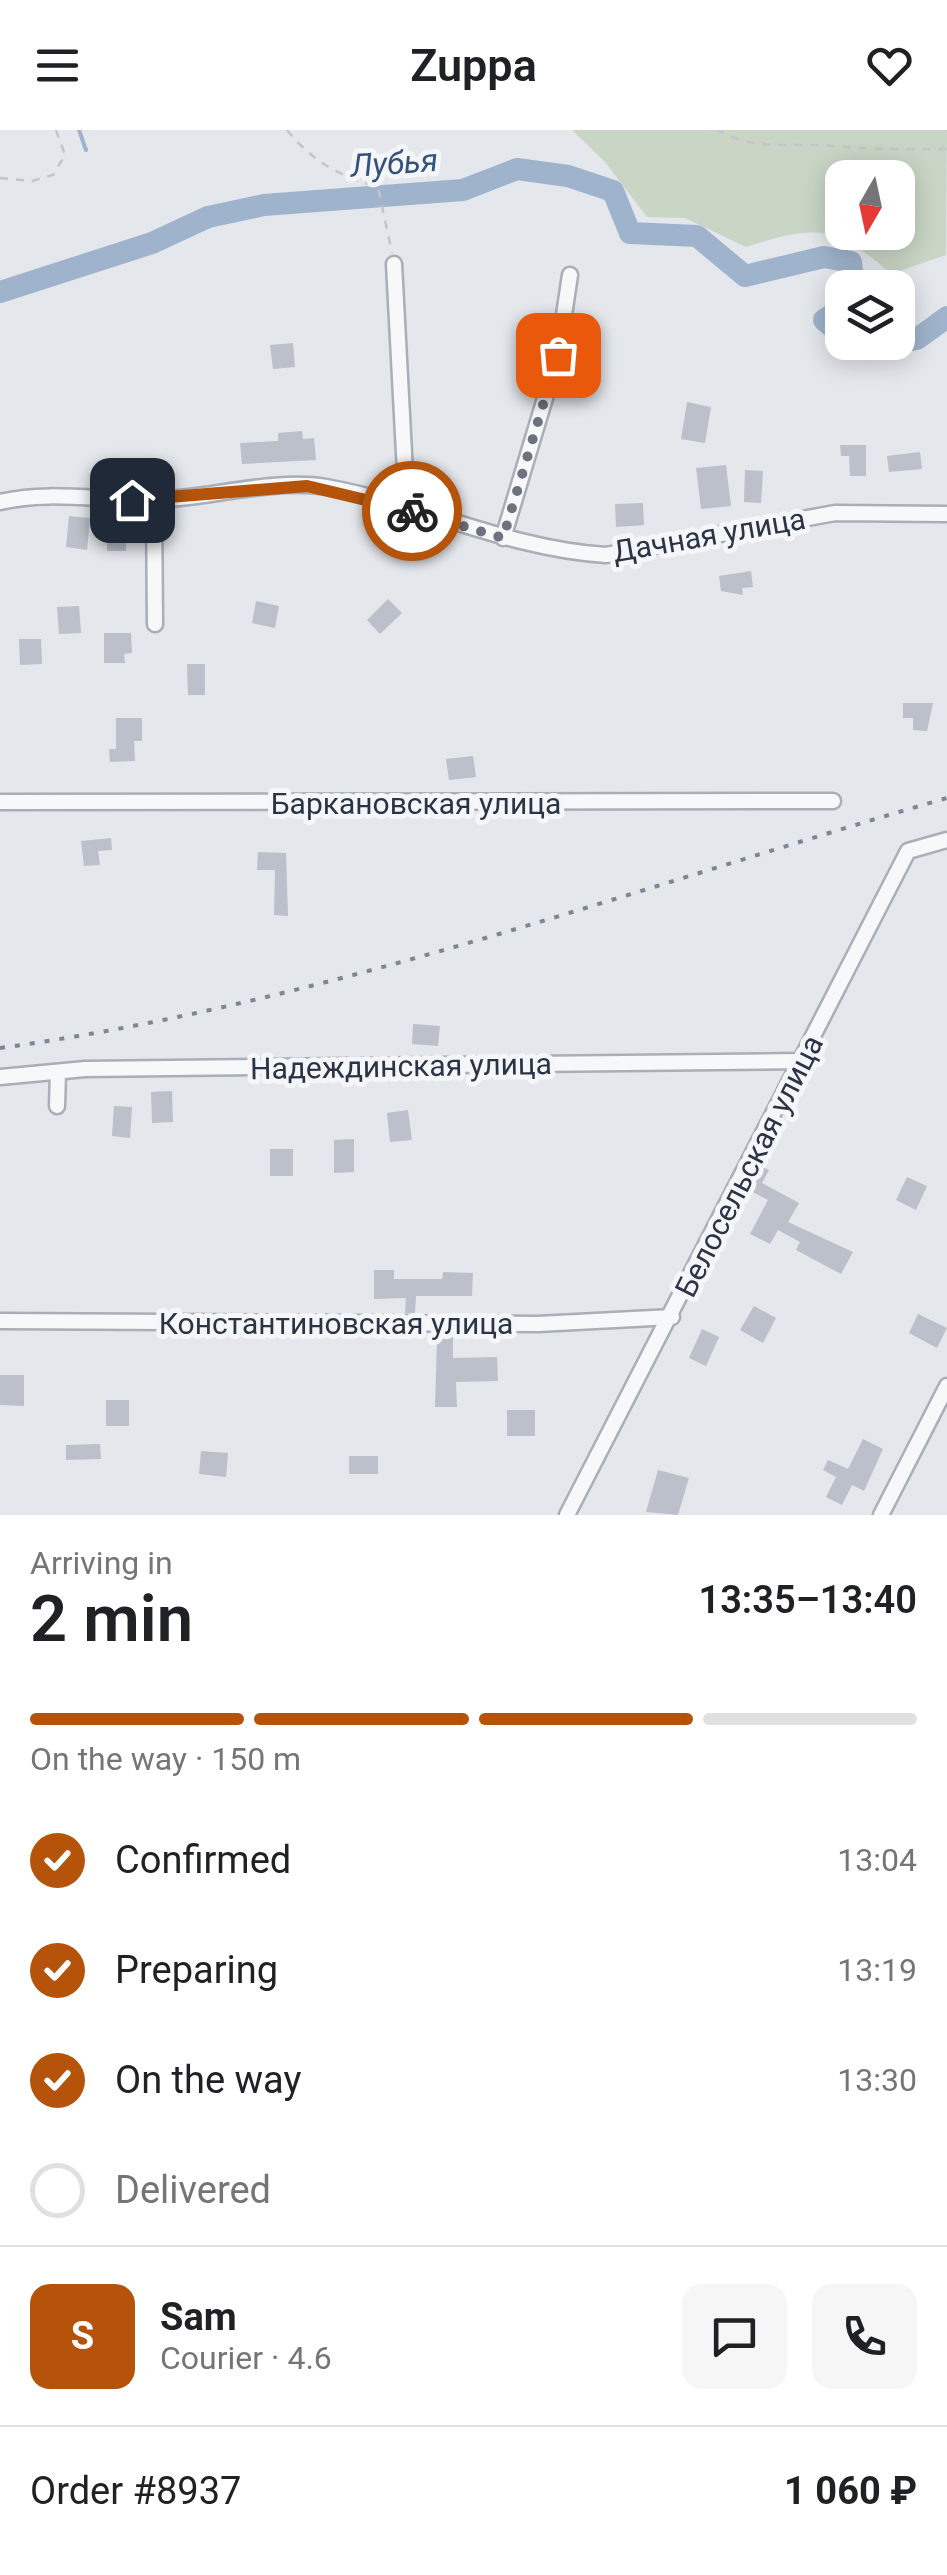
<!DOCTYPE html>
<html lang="en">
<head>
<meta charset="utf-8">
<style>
  :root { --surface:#fff; --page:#f6f6f6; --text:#202124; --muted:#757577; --line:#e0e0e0; --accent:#b45309 }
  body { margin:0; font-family:Roboto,sans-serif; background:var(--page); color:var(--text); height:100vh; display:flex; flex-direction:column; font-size:38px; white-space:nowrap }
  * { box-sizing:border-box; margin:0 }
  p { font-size:32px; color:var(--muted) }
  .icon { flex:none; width:55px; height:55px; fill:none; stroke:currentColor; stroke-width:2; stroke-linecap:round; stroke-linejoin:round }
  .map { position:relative; height:1385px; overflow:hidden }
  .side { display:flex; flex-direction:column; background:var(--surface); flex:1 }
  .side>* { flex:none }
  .needle { width:65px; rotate:189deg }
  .buttons { position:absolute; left:825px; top:30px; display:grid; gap:20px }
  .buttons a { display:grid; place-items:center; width:90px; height:90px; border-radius:20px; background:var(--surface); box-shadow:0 5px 25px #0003; font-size:50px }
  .pin { position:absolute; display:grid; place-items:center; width:85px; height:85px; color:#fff; margin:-42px; border-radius:20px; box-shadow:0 5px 15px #0006 }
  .courier { position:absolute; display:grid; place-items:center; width:100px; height:100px; margin:-50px; border:8px solid #b45309; border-radius:50%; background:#fff; color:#222; box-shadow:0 2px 12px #0007 }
  .overview em { font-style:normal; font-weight:600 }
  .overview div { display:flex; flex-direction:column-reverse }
  .overview { display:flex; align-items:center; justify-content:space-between; height:170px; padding:0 30px }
  h1 { font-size:65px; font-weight:600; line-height:75px }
  .bar { display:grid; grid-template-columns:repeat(4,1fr); gap:15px 10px; align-content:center; height:120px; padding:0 30px }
  .bar i { height:12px; border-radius:8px; background:var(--line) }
  .bar .active { background:var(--accent) }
  .bar p { grid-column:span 4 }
  .line { display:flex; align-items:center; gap:25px; padding:0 30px; border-top:2px solid var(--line) }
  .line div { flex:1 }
  .round { display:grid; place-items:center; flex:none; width:105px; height:105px; border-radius:20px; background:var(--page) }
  ol { padding:0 30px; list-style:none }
  li { display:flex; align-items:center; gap:30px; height:110px }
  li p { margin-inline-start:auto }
  li .icon { padding:10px; border-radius:50%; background:var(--accent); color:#fff; stroke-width:4 }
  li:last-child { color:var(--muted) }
  li i { width:55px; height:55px; border:5px solid var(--line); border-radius:50% }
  header { display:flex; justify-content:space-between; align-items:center; height:130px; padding:0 30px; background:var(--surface); font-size:45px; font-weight:600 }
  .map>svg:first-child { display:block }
  .green { fill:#c9d6c5; fill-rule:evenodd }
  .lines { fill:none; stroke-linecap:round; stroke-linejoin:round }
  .stream { stroke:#9fb4cc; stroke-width:4 }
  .river { stroke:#9fb4cc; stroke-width:22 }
  .building { fill:#bbc0ca }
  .minor-casing { stroke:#a9aeb7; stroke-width:19 }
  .path { stroke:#c2c5cb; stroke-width:2.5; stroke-dasharray:8 8; stroke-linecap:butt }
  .minor { stroke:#f7f8fa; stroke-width:14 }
  .rail { stroke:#7d8696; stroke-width:4; stroke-dasharray:5 10; stroke-linecap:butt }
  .done { stroke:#6c737f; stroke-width:10; stroke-dasharray:0 18 }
  .route { stroke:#b45309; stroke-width:12 }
  .labels { text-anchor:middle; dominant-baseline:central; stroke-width:10; stroke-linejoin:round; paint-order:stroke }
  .street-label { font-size:30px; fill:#2b3445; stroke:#f4f6f9 }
  .water-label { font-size:32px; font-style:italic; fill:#34527a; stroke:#f4f6f9 }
</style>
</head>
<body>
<header><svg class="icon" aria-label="menu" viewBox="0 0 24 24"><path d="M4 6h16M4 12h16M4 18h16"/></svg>Zuppa<svg class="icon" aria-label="heart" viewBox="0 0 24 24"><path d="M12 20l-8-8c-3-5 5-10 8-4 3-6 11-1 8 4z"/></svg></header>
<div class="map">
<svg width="947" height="1385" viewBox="0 0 947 1385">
  <rect width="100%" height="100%" fill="#e4e7ec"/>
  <path class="green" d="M572,0H947L946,125L891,144C836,95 816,94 746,117L685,88L647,87L605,32ZM842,48H898V102H842Z"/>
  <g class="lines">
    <polyline class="stream" points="79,0 86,20"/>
    <g class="river">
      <polyline points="0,162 152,113 208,87 264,75 463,60 517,39 568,46 613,61 630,103 697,106 745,146 824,127 851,132 854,158"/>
      <polyline points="842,178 824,190 842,205"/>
      <polyline points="852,212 860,219 917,209 947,187"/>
    </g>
  </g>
  <g class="building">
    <polygon points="293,213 295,237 273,239 270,215"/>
    <polygon points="687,272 711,277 705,313 681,309"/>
    <polygon points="302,301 303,309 314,308 316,330 242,334 240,313 278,311 278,303"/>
    <polygon points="840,315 866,315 866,346 850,346 849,326 841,326"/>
    <polygon points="920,322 922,339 889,342 887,326"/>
    <polygon points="726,335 731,376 701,379 696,338"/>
    <polygon points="745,340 763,341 761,373 744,372"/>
    <polygon points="643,373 644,395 616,397 615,374"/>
    <polygon points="69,386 90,388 87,420 66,417"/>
    <rect x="107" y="388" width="19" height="33"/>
    <polygon points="751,441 753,457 742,458 743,465 721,461 719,446"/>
    <polygon points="388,469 402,483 380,504 367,490"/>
    <polygon points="256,471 279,476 275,498 252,493"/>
    <polygon points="79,476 81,503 59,504 57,477"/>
    <polygon points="104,503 131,503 132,523 124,524 125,533 104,533"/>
    <polygon points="19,509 41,509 42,534 20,535"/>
    <polygon points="187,534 205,534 205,565 188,565"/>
    <polygon points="903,573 933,573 927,601 913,600 913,588 903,588"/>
    <polygon points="116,588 142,588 142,611 134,611 135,631 110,632 109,619 116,619"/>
    <polygon points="473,626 476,647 449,650 446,629"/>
    <polygon points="111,708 112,720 98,721 100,735 84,736 81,711"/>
    <polygon points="258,722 286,723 288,786 274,785 275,740 257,740"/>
    <polygon points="413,894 440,896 438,916 412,914"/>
    <polygon points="172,961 173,992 152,993 151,962"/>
    <polygon points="114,976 132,977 130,1008 112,1006"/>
    <polygon points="408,980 412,1010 390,1012 387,983"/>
    <polygon points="354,1009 354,1042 334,1043 334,1010"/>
    <rect x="270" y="1019" width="23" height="27"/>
    <polygon points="759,1035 769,1040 762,1053 799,1073 788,1092 853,1122 841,1144 796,1120 800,1112 778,1100 770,1114 750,1104 768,1070 747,1059"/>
    <polygon points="907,1047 927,1056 916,1080 896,1070"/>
    <polygon points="374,1140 394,1140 394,1149 442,1149 443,1142 473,1143 472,1166 416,1166 415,1183 405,1183 406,1168 374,1169"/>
    <polygon points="754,1176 776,1188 763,1213 740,1200"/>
    <polygon points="918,1184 947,1198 937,1218 909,1203"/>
    <polygon points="702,1199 719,1207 706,1236 689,1228"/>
    <polygon points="453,1207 453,1228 497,1227 498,1251 456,1252 457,1277 435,1277 437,1209"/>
    <polygon points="0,1245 24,1245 24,1276 0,1275"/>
    <rect x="106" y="1270" width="23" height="26"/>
    <rect x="507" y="1280" width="28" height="26"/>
    <polygon points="863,1309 883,1319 864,1361 852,1355 842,1375 826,1367 836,1347 823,1340 828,1330 848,1339"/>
    <polygon points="100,1314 101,1329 66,1330 66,1315"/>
    <polygon points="201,1321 228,1323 226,1347 199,1344"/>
    <rect x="349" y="1326" width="29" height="18"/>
    <polygon points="658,1340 689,1348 678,1385 646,1382"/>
  </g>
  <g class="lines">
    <g class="minor-casing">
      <g id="minor">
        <polyline points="394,134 407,380"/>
        <polyline points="154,370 155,494"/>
        <path d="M0,372C49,360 102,371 152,370C206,369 274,348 326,357C421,374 508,419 606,425L835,383L947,384"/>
        <polyline points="503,408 558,225 570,145"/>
        <polyline points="0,672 833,671"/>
        <polyline points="0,947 85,939 802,931"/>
        <polyline points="57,976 58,942"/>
        <polyline points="0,1191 538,1194 672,1187"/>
        <polyline points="567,1385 908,721 947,710"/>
        <polyline points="881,1385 947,1256"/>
      </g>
    </g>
    <g class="path">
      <path d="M287,0C313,32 339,46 378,57L392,123"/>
      <path d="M717,0C757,22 789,12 831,16C871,19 907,20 947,19"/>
      <polyline points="0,48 32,51 53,45 65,25 56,0"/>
    </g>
    <use href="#minor" class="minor"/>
    <path class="rail" d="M0,918C324,874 634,758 947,668"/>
  </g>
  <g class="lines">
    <polyline class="done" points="412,381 503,408 558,225"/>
    <polyline class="route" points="132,370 307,356 412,381"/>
  </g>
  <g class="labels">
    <g class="street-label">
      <text transform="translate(709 405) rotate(-10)">Дачная улица</text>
      <text x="416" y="673">Баркановская улица</text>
      <text transform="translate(401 936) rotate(-1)">Надеждинская улица</text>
      <text transform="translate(749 1036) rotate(-63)">Белосельская улица</text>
      <text x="336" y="1193">Константиновская улица</text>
    </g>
    <g class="water-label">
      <text transform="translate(394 33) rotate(-4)">Лубья</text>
    </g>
  </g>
</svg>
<div class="buttons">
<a><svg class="needle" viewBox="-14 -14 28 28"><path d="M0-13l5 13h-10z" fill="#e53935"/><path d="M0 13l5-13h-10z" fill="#757577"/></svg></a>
<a><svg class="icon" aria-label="layers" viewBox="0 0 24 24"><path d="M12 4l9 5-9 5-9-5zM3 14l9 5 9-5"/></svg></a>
</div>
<div class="pin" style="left:558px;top:225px;background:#ea580c"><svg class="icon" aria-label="bag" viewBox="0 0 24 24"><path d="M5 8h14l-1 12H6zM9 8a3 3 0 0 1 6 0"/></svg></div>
<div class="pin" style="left:132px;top:370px;background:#1f2937"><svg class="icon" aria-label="home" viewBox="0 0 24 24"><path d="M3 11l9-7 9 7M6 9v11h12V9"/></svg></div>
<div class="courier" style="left:412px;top:381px"><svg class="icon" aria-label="bike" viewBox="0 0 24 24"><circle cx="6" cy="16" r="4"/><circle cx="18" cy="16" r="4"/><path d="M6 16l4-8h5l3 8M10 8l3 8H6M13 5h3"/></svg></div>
</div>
<section class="side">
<div class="overview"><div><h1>2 min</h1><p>Arriving in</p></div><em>13:35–13:40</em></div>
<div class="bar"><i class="active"></i><i class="active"></i><i class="active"></i><i></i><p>On the way · 150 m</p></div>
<ol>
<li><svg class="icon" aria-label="check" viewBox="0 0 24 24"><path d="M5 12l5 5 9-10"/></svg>Confirmed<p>13:04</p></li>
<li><svg class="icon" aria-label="check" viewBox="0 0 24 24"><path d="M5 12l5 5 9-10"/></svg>Preparing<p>13:19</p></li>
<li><svg class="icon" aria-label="check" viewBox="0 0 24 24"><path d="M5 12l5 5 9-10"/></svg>On the way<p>13:30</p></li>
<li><i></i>Delivered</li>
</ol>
<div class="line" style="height:180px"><b class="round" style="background:var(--accent);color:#fff">S</b><div><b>Sam</b><p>Courier · 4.6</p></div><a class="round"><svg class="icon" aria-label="chat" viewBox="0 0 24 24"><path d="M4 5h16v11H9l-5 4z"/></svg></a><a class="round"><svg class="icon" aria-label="phone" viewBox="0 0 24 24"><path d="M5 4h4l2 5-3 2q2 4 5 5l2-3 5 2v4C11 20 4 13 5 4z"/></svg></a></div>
<div class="line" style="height:130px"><div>Order #8937</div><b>1 060 ₽</b></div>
</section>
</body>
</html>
